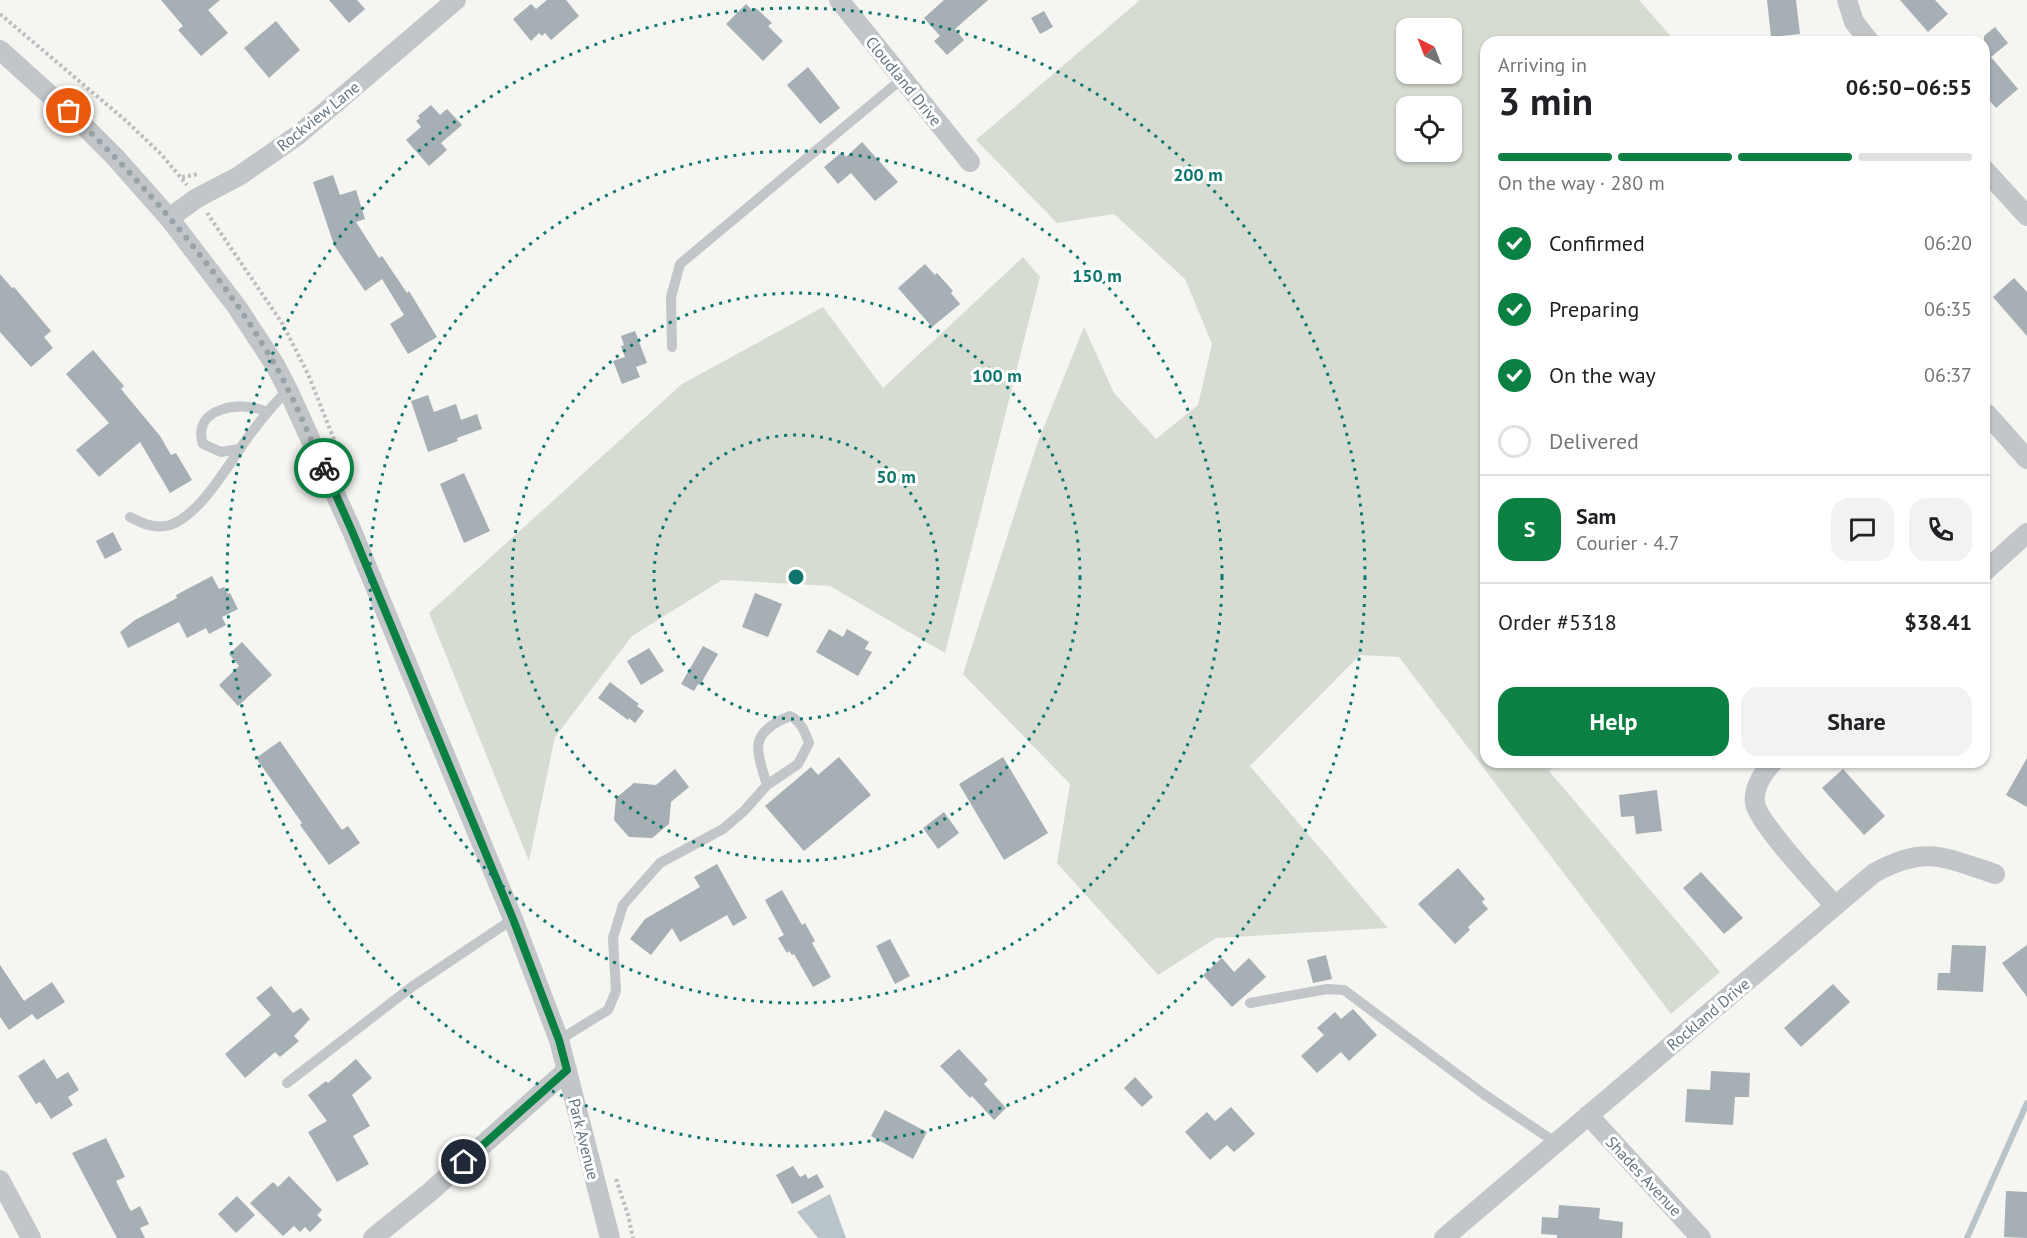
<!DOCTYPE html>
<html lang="en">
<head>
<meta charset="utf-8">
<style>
  :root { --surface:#fff; --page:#f2f2f2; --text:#202124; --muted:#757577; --line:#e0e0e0; --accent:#0b8043 }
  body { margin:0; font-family:"PT Sans",sans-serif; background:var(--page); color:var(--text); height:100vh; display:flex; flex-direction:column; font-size:22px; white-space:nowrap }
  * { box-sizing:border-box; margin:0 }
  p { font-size:20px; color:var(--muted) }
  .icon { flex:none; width:33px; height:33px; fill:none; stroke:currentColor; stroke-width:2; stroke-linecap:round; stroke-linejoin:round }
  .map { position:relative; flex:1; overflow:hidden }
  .sheet { position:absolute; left:1480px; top:36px; width:510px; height:732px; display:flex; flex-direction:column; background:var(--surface); border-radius:18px; box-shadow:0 2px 4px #0004 }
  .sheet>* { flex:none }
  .needle { width:39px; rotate:318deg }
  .fabs { position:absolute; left:1396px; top:18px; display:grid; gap:12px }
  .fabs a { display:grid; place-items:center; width:66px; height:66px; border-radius:12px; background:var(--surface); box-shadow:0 2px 4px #0004; font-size:30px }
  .pin { position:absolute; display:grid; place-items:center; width:51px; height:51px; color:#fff; margin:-26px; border:3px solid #fff; border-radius:50%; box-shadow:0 2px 6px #0007 }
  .courier { position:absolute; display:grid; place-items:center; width:60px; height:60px; margin:-30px; border:4px solid #0b8043; border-radius:50%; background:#fff; color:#222; box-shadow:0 2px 8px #0007 }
  .head em { font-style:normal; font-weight:600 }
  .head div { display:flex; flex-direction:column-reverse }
  .head { display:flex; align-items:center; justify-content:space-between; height:102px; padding:0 18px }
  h1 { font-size:39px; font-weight:600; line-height:45px }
  .bar { display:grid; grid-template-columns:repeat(4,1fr); gap:9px 6px; align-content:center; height:72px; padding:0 18px }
  .bar i { height:8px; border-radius:4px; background:var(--line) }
  .bar .active { background:var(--accent) }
  .bar p { grid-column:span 4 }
  .line { display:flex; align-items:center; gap:15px; padding:0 18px; border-top:2px solid var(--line) }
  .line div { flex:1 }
  .round { display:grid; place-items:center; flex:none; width:63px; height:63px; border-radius:18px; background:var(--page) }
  ol { padding:0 18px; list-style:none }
  li { display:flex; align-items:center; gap:18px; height:66px }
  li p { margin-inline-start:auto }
  li .icon { padding:6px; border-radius:50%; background:var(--accent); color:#fff; stroke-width:4 }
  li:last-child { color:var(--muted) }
  li i { width:33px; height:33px; border:3px solid var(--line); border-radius:50% }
  .primary-button { display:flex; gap:12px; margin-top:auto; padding:12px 18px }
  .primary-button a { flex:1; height:69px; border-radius:18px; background:var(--accent); color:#fff; font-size:24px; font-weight:600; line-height:69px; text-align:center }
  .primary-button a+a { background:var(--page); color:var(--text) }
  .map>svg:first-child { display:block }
  .green { fill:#d6dcd2; fill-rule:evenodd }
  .water { fill:#b9c4c8 }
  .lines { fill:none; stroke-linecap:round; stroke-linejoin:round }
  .stream { stroke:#b9c4c8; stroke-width:6 }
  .building { fill:#a6afb4 }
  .path { stroke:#bcbec0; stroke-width:4; stroke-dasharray:3 3; stroke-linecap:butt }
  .lane { stroke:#c2c6c9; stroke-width:10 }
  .street { stroke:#c2c6c9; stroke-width:20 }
  .done { stroke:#97a2a9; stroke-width:6; stroke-dasharray:0 10.8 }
  .route { stroke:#0b8043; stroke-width:8 }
  .ring { fill:none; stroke:#0f766e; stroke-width:3; stroke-dasharray:3 6 }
  .labels { text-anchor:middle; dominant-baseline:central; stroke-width:6; stroke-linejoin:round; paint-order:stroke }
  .street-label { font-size:16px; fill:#647582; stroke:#fff }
  .centre { fill:#0f766e; stroke:#fff; stroke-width:3 }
  .ring-label { font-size:18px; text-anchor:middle; font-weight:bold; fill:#0f766e; stroke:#fff; stroke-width:6; stroke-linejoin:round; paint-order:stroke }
</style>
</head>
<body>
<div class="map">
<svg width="2027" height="1238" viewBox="0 0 2027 1238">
  <rect width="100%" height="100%" fill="#f5f5f1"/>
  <g class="green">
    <path d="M1140,0H1639L1676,42H1486V762H1558L1549,771L1720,972L1671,1014L1399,657L1360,655L1250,766L1388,928L1216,938L1158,975L1057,863L1070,784L963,674L1037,444L1084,327L1114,393L1156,439L1198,405L1212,344L1185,279L1114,214L1057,223L976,140ZM1452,28V74H1407V28ZM1452,106V152H1407V106Z"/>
    <polygon points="1023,257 1040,277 945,653 830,586 722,580 632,636 555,737 529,861 429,613 682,384 823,307 883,388"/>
  </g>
  <polygon class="water" points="830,1194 846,1238 818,1238 797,1212"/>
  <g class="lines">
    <polyline class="stream" points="1967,1238 2027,1103"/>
  </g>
  <g class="building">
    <polygon points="161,0 220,0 208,10 228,33 201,56 178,30 183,26"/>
    <polygon points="329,0 357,0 365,9 349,23"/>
    <polygon points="547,0 566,0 579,16 551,40 545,33 542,36 539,33 531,41 513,19 531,4 536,9"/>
    <polygon points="944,0 988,0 955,29 964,40 947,55 934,41 940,36 924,18"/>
    <polygon points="1767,0 1796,0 1800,34 1771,37"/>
    <polygon points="1900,0 1935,0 1948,14 1928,32"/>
    <polygon points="746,4 753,11 756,8 772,23 768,26 783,41 763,61 726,24"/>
    <polygon points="1044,11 1053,27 1040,34 1031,18"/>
    <polygon points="276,21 300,50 269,78 244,48"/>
    <polygon points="1995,27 2008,43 1991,57 2018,89 1996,108 1984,94 1984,36"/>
    <polygon points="808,67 840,108 820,124 787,85"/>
    <polygon points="431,105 440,115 447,109 462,125 441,143 447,150 429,166 406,140 421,127 416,121 420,118 418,116"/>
    <polygon points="862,142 898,182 875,201 851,173 838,184 824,167 842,152 846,157"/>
    <polygon points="333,175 340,195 356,190 365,219 356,222 379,258 382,256 407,293 409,291 437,337 408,354 390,324 404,315 382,279 365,291 334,245 313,182"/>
    <polygon points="925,264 935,275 937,273 953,291 951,293 960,304 932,327 898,288"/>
    <polygon points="0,274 12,288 14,287 51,331 44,337 53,348 31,367 0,332"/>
    <polygon points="2014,278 2027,292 2027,336 1993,297"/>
    <polygon points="635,331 647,363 636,367 640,377 622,384 613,361 625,357 621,346 624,345 621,336"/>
    <polygon points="93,350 124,386 121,389 160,436 171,455 176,453 192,480 170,493 140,442 99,477 76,450 109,423 66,374"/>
    <polygon points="428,395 434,412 456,404 461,420 477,414 482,429 457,438 458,441 428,452 411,401"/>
    <polygon points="464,473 490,531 464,543 440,484"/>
    <polygon points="113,532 122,550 105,559 96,541"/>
    <polygon points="212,576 219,589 224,587 228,594 230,593 238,609 222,617 226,625 209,634 206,628 187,638 179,622 128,648 120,632 135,620 177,598 176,595"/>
    <polygon points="755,593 782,604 768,637 742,627"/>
    <polygon points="829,629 843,637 847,629 869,642 865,649 872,652 858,676 816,652"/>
    <polygon points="242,642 272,675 238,706 219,685 239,666 229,654"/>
    <polygon points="703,646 718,654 700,685 698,684 694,691 681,684"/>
    <polygon points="649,648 664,671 641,685 627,661"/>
    <polygon points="610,682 639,704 637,706 644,711 635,723 629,718 628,720 598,698"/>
    <polygon points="280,741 342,830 348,826 360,843 329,865 300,825 302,823 256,758"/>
    <polygon points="839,757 871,795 804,851 765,806 811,767 818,775"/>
    <polygon points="1003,757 1048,833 1004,860 959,784"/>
    <polygon points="2027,758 2027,807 2006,795"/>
    <polygon points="675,769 689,787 671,802 669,824 652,838 629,837 614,820 616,798 634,783 656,785"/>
    <polygon points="1843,769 1885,816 1864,835 1822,788"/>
    <polygon points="1657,790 1662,831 1636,834 1634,816 1621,817 1619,795"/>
    <polygon points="944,812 959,833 938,849 923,828"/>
    <polygon points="717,864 747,918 733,926 727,915 680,942 672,928 651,955 630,939 645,919 700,887 694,877"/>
    <polygon points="1458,868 1485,899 1482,902 1488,909 1468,927 1470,930 1455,944 1418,904"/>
    <polygon points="1701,872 1743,918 1724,934 1683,888"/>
    <polygon points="782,890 802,925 805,923 815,941 812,943 831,977 813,987 794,954 792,955 789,951 787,953 778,938 784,935 765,900"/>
    <polygon points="890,939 910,976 895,984 876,946"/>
    <polygon points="1952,945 1986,946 1983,992 1937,990 1938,973 1950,973"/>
    <polygon points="2027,945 2027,997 2002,963"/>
    <polygon points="1326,955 1332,979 1313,983 1307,960"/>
    <polygon points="1222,958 1234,972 1249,958 1266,977 1232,1007 1203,975"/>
    <polygon points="0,965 24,1001 52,982 65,1002 37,1020 32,1014 9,1030 0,1017"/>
    <polygon points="1833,984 1850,1002 1801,1047 1784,1028"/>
    <polygon points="271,986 293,1013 301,1008 310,1019 294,1036 299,1041 280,1057 275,1052 245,1078 225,1054 271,1015 256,998"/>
    <polygon points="1353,1009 1377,1035 1349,1061 1341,1052 1317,1073 1301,1056 1324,1035 1317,1028 1335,1012 1341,1019"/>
    <polygon points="959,1049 988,1080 984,1084 1006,1108 994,1120 972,1096 970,1098 940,1066"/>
    <polygon points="44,1059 57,1079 68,1072 79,1090 68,1097 73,1105 51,1119 40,1102 36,1104 18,1076"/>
    <polygon points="356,1059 372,1078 352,1095 370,1126 353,1136 369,1164 337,1182 308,1132 327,1121 308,1095 326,1081 328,1083"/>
    <polygon points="1711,1071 1750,1073 1749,1097 1735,1097 1733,1125 1685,1122 1687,1089 1710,1090"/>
    <polygon points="1135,1077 1153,1097 1142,1107 1124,1088"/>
    <polygon points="1231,1107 1255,1134 1234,1152 1227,1145 1210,1160 1185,1132 1207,1112 1215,1121"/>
    <polygon points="885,1110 927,1132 913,1159 871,1136"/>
    <polygon points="106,1138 125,1177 116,1181 129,1208 131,1211 140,1206 149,1224 140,1228 145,1238 117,1238 72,1153"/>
    <polygon points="793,1166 800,1177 806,1174 808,1179 817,1174 824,1187 792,1204 776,1175"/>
    <polygon points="289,1176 322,1210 317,1215 322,1220 310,1232 305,1227 300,1232 294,1226 283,1236 250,1203 273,1182 278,1187"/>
    <polygon points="2006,1191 2027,1192 2027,1238 2004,1237"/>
    <polygon points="237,1196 255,1215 236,1233 218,1214"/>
    <polygon points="1559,1205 1600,1208 1599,1219 1623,1222 1622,1238 1557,1238 1557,1235 1541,1234 1542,1217 1558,1218"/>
  </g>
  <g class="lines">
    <g class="path">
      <polyline points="0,14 124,119 161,154 187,185"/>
      <polyline points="182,177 199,174"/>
      <polyline points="207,213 282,323 308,374 337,447"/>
      <polyline points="616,1179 628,1215 633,1238"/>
    </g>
    <g class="lane">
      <polyline points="672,347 671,297 680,264 903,78"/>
      <path d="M239,449L221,452L203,444C191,407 243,400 267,412"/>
      <path d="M130,517C143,524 155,529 170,525C199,516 229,464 246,440C259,422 272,405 288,390"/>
      <polyline points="1250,1003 1327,989 1344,990 1485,1095 1555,1142"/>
      <path d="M559,1040L608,1010L616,991L613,938L623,905L660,863L723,829L744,811L767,785L798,764L809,743C805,732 801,721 790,716C748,733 756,749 767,785"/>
      <polyline points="287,1083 413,986 513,919"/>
    </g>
    <g class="street">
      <polyline points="839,0 970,162"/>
      <polyline points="1847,0 1854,22 1870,42"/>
      <polyline points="0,50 82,124 115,157 169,218 237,307 275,365 288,390 352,531 513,919 559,1040 610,1238"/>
      <polyline points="1984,169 2027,216"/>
      <polyline points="169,218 197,198 239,176 298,135 456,0"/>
      <polyline points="1987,414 2027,459"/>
      <polyline points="1984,572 2027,533"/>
      <path d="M1773,762C1763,773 1753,787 1755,803C1758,823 1818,886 1834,905"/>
      <polyline points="1588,1115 1701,1238"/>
      <polyline points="0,1180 31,1238"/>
      <polyline points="373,1238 430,1192 567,1070"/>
      <path d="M1444,1238L1874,873C1925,845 1944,857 1995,874"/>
    </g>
  </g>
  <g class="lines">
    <path class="done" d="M69,111C146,186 221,271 275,365C294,398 308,434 324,468"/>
    <polyline class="route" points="324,468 352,531 513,919 559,1040 567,1070 464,1162"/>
  </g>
  <g class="ring">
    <circle cx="796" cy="577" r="142"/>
    <circle cx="796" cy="577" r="284"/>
    <circle cx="796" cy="577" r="426"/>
    <circle cx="796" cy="577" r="569"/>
  </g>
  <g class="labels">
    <g class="street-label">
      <text transform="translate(904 81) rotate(51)">Cloudland Drive</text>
      <text transform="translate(318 116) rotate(-39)">Rockview Lane</text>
      <text transform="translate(1708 1014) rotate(-40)">Rockland Drive</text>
      <text transform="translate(584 1139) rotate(76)">Park Avenue</text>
      <text transform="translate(1644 1176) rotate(47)">Shades Avenue</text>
    </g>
  </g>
  <circle cx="796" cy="577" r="9" class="centre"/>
  <g class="ring-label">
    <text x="1198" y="181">200 m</text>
    <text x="1097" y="282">150 m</text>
    <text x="997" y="382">100 m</text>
    <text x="896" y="483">50 m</text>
  </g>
</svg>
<div class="fabs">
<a><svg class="needle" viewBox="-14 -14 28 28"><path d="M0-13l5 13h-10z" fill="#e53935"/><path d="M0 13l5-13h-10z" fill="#757577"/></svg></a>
<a><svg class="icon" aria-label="locate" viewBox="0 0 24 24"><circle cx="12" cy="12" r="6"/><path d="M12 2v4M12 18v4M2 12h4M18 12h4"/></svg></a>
</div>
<div class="pin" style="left:69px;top:111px;background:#ea580c"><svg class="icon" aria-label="bag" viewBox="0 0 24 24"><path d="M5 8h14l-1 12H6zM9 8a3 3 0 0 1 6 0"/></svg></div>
<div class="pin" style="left:464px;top:1162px;background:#1f2937"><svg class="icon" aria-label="home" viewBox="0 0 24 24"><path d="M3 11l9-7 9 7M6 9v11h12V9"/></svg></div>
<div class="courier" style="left:324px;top:468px"><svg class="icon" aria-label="bike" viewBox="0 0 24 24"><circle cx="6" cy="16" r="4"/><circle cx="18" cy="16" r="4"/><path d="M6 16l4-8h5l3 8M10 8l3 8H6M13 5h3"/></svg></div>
<section class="sheet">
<div class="head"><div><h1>3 min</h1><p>Arriving in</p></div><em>06:50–06:55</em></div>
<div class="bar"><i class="active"></i><i class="active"></i><i class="active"></i><i></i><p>On the way · 280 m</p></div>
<ol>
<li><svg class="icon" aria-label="check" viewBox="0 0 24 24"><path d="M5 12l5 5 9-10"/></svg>Confirmed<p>06:20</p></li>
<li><svg class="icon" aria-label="check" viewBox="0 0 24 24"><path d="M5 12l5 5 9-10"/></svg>Preparing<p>06:35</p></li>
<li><svg class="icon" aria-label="check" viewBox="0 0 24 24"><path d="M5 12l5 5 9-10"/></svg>On the way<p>06:37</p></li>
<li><i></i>Delivered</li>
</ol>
<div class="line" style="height:108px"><b class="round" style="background:var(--accent);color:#fff">S</b><div><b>Sam</b><p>Courier · 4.7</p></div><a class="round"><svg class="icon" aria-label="chat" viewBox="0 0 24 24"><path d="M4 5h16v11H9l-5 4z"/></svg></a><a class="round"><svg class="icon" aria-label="phone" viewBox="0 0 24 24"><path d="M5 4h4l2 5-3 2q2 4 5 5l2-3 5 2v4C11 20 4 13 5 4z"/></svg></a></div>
<div class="line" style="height:78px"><div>Order #5318</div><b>$38.41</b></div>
<div class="primary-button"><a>Help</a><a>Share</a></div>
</section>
</div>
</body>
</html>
